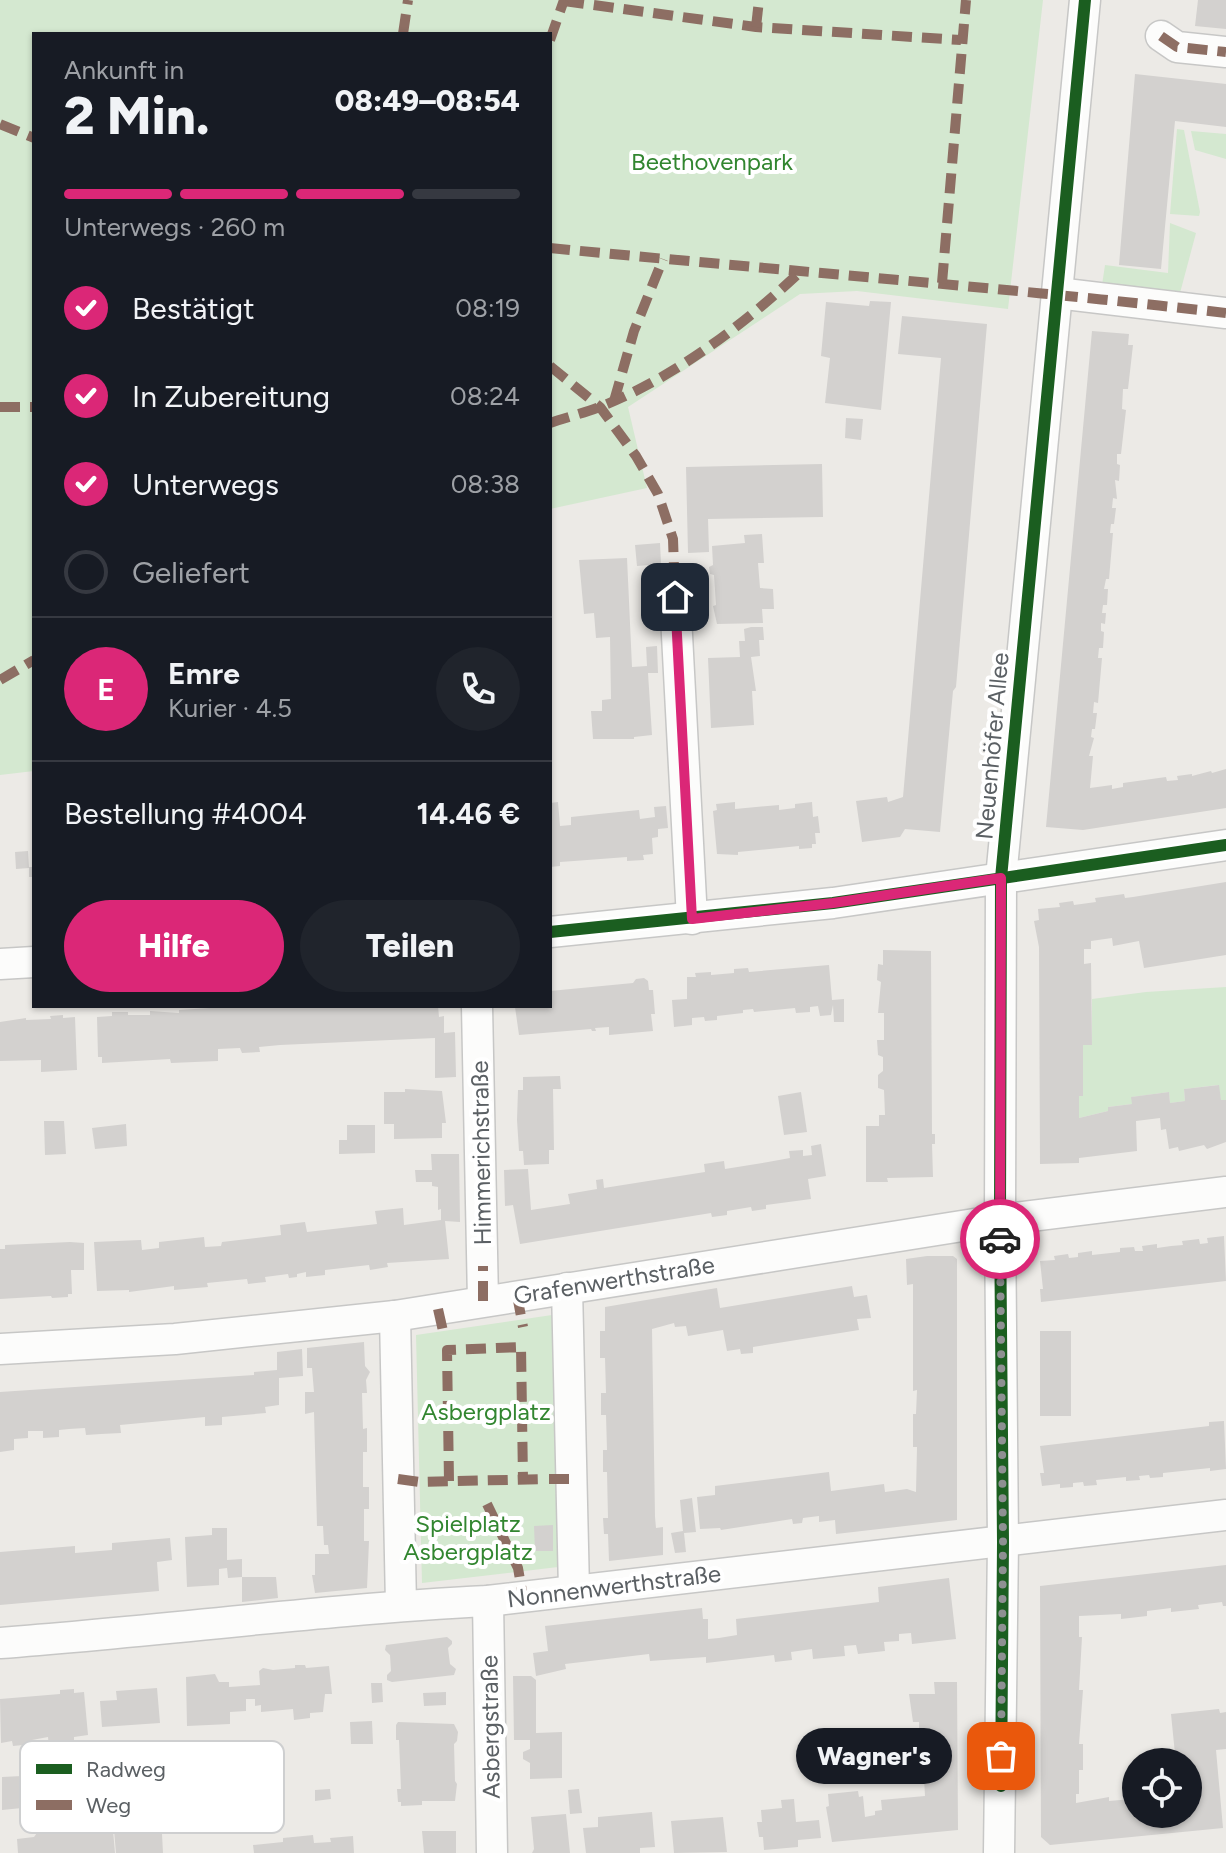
<!DOCTYPE html>
<html lang="de">
<head>
<meta charset="utf-8">
<style>
  :root { --surface:#171b24; --page:#20242c; --text:#f1f3f6; --muted:#9ea1a6; --line:#363941; --accent:#db2777 }
  body { margin:0; font-family:Figtree,sans-serif; background:var(--page); color:var(--text); height:100vh; display:flex; flex-direction:column; font-size:30px; white-space:nowrap }
  * { box-sizing:border-box; margin:0 }
  p { font-size:26px; color:var(--muted) }
  .icon { flex:none; width:44px; height:44px; fill:none; stroke:currentColor; stroke-width:2; stroke-linecap:round; stroke-linejoin:round }
  .map { position:relative; flex:1; overflow:hidden }
  .panel { position:absolute; left:32px; top:32px; width:520px; height:976px; display:flex; flex-direction:column; background:var(--surface); border-radius:0px; box-shadow:0 2px 6px #0004 }
  .panel>* { flex:none }
  .controls { position:absolute; left:1122px; top:1748px; display:grid; gap:16px }
  .controls a { display:grid; place-items:center; width:80px; height:80px; border-radius:50%; background:var(--surface); box-shadow:0 2px 6px #0004; font-size:40px }
  .pin { position:absolute; display:grid; place-items:center; width:68px; height:68px; color:#fff; margin:-34px; border-radius:16px; box-shadow:0 4px 12px #0006 }
  .courier { position:absolute; display:grid; place-items:center; width:80px; height:80px; margin:-40px; border:6px solid #db2777; border-radius:50%; background:#fff; color:#222; box-shadow:0 2px 10px #0007 }
  .bubble { position:absolute; height:56px; border-radius:28px; background:var(--surface); box-shadow:0 2px 6px #0004; font-size:26px; font-weight:800; line-height:56px; text-align:center }
  .head em { font-style:normal; font-weight:800 }
  .head div { display:flex; flex-direction:column-reverse }
  .head { display:flex; align-items:center; justify-content:space-between; height:136px; padding:0 32px }
  h1 { font-size:52px; font-weight:800; line-height:60px }
  .bar { display:grid; grid-template-columns:repeat(4,1fr); gap:12px 8px; align-content:center; height:96px; padding:0 32px }
  .bar i { height:10px; border-radius:6px; background:var(--line) }
  .bar .active { background:var(--accent) }
  .bar p { grid-column:span 4 }
  .line { display:flex; align-items:center; gap:20px; padding:0 32px; border-top:2px solid var(--line) }
  .line div { flex:1 }
  .round { display:grid; place-items:center; flex:none; width:84px; height:84px; border-radius:42px; background:var(--page) }
  ol { padding:0 32px; list-style:none }
  li { display:flex; align-items:center; gap:24px; height:88px }
  li p { margin-inline-start:auto }
  li .icon { padding:8px; border-radius:50%; background:var(--accent); color:#fff; stroke-width:4 }
  li:last-child { color:var(--muted) }
  li i { width:44px; height:44px; border:4px solid var(--line); border-radius:50% }
  .primary-button { display:flex; gap:16px; margin-top:auto; padding:16px 32px }
  .primary-button a { flex:1; height:92px; border-radius:48px; background:var(--accent); color:#fff; font-size:32px; font-weight:800; line-height:92px; text-align:center }
  .primary-button a+a { background:var(--page); color:var(--text) }
  .map>svg:first-child { display:block }
  .green { fill:#d4e8d0 }
  .building { fill:#d3d1cf }
  .lines { fill:none; stroke-linecap:round; stroke-linejoin:round }
  .minor-casing { stroke:#c7c7c6; stroke-width:33 }
  .minor { stroke:#fcfcfb; stroke-width:30 }
  .quiet { stroke:#8d6e63; stroke-width:10; stroke-dasharray:20 10; stroke-linecap:butt }
  .cycleway-casing { stroke:#fff; stroke-width:17 }
  .cycleway { stroke:#1b5e20; stroke-width:12 }
  .done { stroke:#8e9092; stroke-width:8; stroke-dasharray:0 14.4 }
  .route { stroke:#db2777; stroke-width:10 }
  .labels { text-anchor:middle; dominant-baseline:central; stroke-width:8; stroke-linejoin:round; paint-order:stroke }
  .park-label { font-size:24px; fill:#328630; stroke:#fff }
  .street-label { font-size:24px; fill:#5b6064; stroke:#fff }
  .key { fill:#fff; stroke:#cecfd0; stroke-width:2 }
  .key-label { font-size:22px; fill:#5b6064 }
</style>
</head>
<body>
<div class="map">
<svg width="1226" height="1853" viewBox="0 0 1226 1853">
  <rect width="100%" height="100%" fill="#eceae6"/>
  <g class="green">
    <polygon points="0,0 1043,0 1008,309 857,291 800,294 628,407 647,488 550,509 550,34 34,34 34,771 0,775"/>
    <polygon points="1177,129 1184,130 1200,212 1199,216 1170,214"/>
    <polygon points="1191,131 1226,134 1226,159 1195,150"/>
    <polygon points="1170,223 1196,233 1180,293 1102,285 1105,265 1168,273"/>
    <polygon points="1226,987 1226,1100 1221,1100 1218,1085 1184,1089 1185,1101 1170,1103 1169,1092 1132,1097 1132,1104 1108,1107 1108,1111 1079,1118 1079,1096 1083,1095 1083,1045 1092,1044 1092,999 1146,992"/>
    <polygon points="552,1315 558,1567 422,1583 416,1335"/>
  </g>
  <g class="building">
    <polygon points="1198,0 1226,0 1226,29 1195,26"/>
    <polygon points="1135,74 1226,84 1226,127 1175,121 1161,269 1119,265"/>
    <polygon points="870,301 891,302 881,410 825,403 830,358 821,356 826,302 869,306"/>
    <polygon points="902,316 987,324 956,687 953,691 940,832 905,829 900,837 862,842 856,801 887,797 888,802 903,797 941,358 898,354"/>
    <polygon points="1092,331 1129,334 1128,345 1133,345 1128,389 1123,389 1122,409 1126,410 1121,454 1117,454 1117,464 1120,465 1119,481 1115,480 1117,499 1113,498 1112,508 1116,508 1114,524 1111,524 1110,533 1113,533 1109,579 1106,579 1104,589 1108,589 1107,605 1103,605 1102,613 1106,613 1105,624 1101,623 1101,631 1104,632 1103,648 1099,648 1098,658 1102,658 1098,703 1094,702 1093,713 1097,713 1095,729 1092,729 1091,737 1094,738 1089,756 1093,756 1090,788 1112,785 1112,789 1123,787 1123,783 1166,777 1167,781 1178,780 1177,776 1192,774 1192,776 1211,771 1212,773 1226,769 1226,808 1083,830 1046,827"/>
    <polygon points="846,418 863,419 861,440 845,438"/>
    <polygon points="822,464 823,517 708,519 709,552 688,553 686,467"/>
    <polygon points="762,534 764,563 758,563 760,588 773,589 774,609 762,609 763,623 717,624 713,606 716,605 714,575 710,574 709,567 713,565 712,546 745,543 744,535"/>
    <polygon points="660,543 661,564 637,566 635,545"/>
    <polygon points="627,558 632,667 647,666 646,647 657,646 658,673 648,673 652,735 634,737 634,739 593,739 591,711 602,711 602,700 611,699 610,637 596,638 594,613 584,614 579,560"/>
    <polygon points="751,627 763,627 764,640 759,640 760,656 751,657 756,691 752,691 754,725 711,728 708,658 740,657 739,641 745,641 744,629"/>
    <polygon points="558,802 560,826 571,825 571,817 599,814 639,810 640,819 655,817 654,807 666,806 668,828 658,829 658,837 652,838 653,854 643,855 644,860 627,861 627,857 574,861 560,862 560,866 550,867 550,803"/>
    <polygon points="735,802 735,809 779,805 779,810 795,808 795,804 812,802 813,817 818,816 820,833 815,833 816,844 812,844 812,848 799,849 799,846 738,852 738,855 717,854 713,811 717,810 716,804"/>
    <polygon points="28,851 29,867 34,867 34,877 29,877 29,868 16,869 15,852"/>
    <polygon points="1226,882 1226,955 1144,968 1139,941 1113,946 1112,938 1091,941 1091,949 1084,949 1084,964 1091,963 1092,1045 1083,1045 1083,1096 1079,1096 1079,1118 1108,1111 1108,1107 1132,1104 1131,1097 1169,1092 1170,1103 1185,1101 1184,1089 1219,1085 1221,1100 1226,1100 1226,1142 1207,1149 1204,1145 1179,1151 1178,1147 1169,1149 1166,1129 1161,1130 1160,1118 1136,1121 1137,1151 1079,1158 1079,1163 1040,1164 1039,947 1034,921 1039,920 1038,909 1060,907 1059,903 1073,901 1074,905 1096,902 1095,898 1124,894 1125,898 1133,897"/>
    <polygon points="883,950 931,951 932,1134 935,1134 935,1144 932,1144 933,1177 887,1178 888,1182 866,1182 866,1126 879,1126 879,1115 885,1115 884,1090 878,1088 878,1075 883,1071 883,1057 878,1055 877,1040 884,1040 884,1013 878,1013 881,982 877,980 878,964 883,965"/>
    <polygon points="829,965 832,1000 844,999 844,1022 834,1022 833,1005 831,1015 820,1016 818,1006 810,1007 810,1012 796,1013 795,1008 754,1012 753,1009 743,1010 743,1013 717,1016 717,1020 705,1021 704,1017 692,1018 692,1025 674,1027 672,1000 687,999 687,977 696,977 695,973 711,972 711,975 734,973 734,969 748,968 749,972"/>
    <polygon points="644,978 648,981 649,990 653,990 655,1014 651,1014 653,1031 609,1035 609,1027 595,1028 596,1031 592,1031 591,1029 519,1035 515,1007 550,1006 550,991 633,983 636,979"/>
    <polygon points="240,1006 438,1006 439,1017 444,1016 444,1033 455,1032 456,1077 435,1078 435,1038 280,1045 259,1047 260,1052 242,1053 240,1048 218,1049 218,1061 171,1063 170,1059 102,1063 102,1057 98,1057 97,1017 112,1016 112,1012 128,1012 128,1015 150,1015 150,1011 179,1013 179,1010"/>
    <polygon points="63,1015 63,1018 75,1017 77,1070 41,1072 41,1060 0,1061 0,1022 26,1018 26,1020 51,1019 50,1016"/>
    <polygon points="560,1076 561,1089 553,1089 554,1150 549,1150 549,1164 524,1165 523,1151 519,1151 517,1120 518,1090 523,1090 523,1077"/>
    <polygon points="405,1089 442,1091 446,1123 442,1123 442,1138 394,1139 394,1124 384,1124 384,1092 405,1092"/>
    <polygon points="801,1092 807,1132 784,1135 778,1096"/>
    <polygon points="44,1121 64,1121 66,1154 45,1155"/>
    <polygon points="126,1124 127,1146 95,1149 92,1128"/>
    <polygon points="347,1125 375,1125 375,1153 339,1154 339,1140 347,1140"/>
    <polygon points="821,1144 826,1176 808,1179 811,1199 766,1205 766,1209 752,1211 751,1207 727,1211 727,1215 712,1217 711,1213 520,1244 513,1205 505,1206 504,1170 528,1169 531,1210 570,1204 568,1194 597,1189 596,1180 603,1179 604,1188 705,1172 704,1164 724,1161 725,1169 768,1162 790,1158 789,1151 803,1150 803,1156 812,1155 811,1146"/>
    <polygon points="431,1154 459,1154 460,1222 445,1221 449,1259 387,1263 388,1267 370,1270 369,1265 325,1270 325,1275 306,1277 306,1272 297,1274 297,1277 289,1278 288,1274 265,1277 266,1282 256,1283 248,1284 247,1279 207,1283 208,1287 174,1290 174,1286 129,1292 129,1290 97,1291 94,1242 141,1240 142,1250 159,1248 159,1242 204,1237 205,1247 221,1246 222,1242 281,1235 280,1225 305,1222 307,1232 377,1224 375,1211 403,1208 404,1225 441,1220 441,1209 438,1210 438,1187 432,1186 432,1182 416,1182 415,1170 432,1170"/>
    <polygon points="1224,1236 1226,1281 1041,1302 1040,1289 1043,1289 1040,1261 1055,1260 1054,1256 1068,1254 1069,1258 1078,1257 1078,1253 1092,1251 1092,1255 1120,1252 1120,1248 1134,1247 1135,1251 1143,1251 1142,1246 1157,1244 1157,1248 1171,1246 1183,1245 1182,1241 1199,1239 1200,1244 1208,1243 1207,1238"/>
    <polygon points="70,1242 84,1243 84,1270 71,1270 72,1294 68,1294 68,1297 52,1298 51,1296 0,1299 0,1249 5,1249 5,1245"/>
    <polygon points="927,1256 953,1256 957,1259 957,1520 836,1534 835,1520 819,1522 819,1516 803,1518 802,1523 793,1524 792,1519 721,1530 720,1528 700,1529 697,1497 715,1495 715,1486 829,1472 831,1491 884,1484 885,1492 907,1489 916,1492 917,1447 913,1447 913,1414 916,1414 917,1390 913,1391 913,1284 907,1285 906,1259"/>
    <polygon points="852,1286 854,1297 867,1295 871,1318 857,1319 859,1330 753,1347 753,1353 741,1354 740,1349 727,1351 723,1330 688,1336 686,1326 675,1327 674,1323 652,1329 655,1517 656,1528 663,1527 663,1555 609,1561 608,1534 604,1534 603,1518 608,1518 607,1472 603,1472 603,1450 607,1450 606,1415 601,1415 601,1393 606,1393 605,1358 600,1358 600,1331 605,1331 605,1307 717,1288 720,1308"/>
    <rect x="1040" y="1331" width="31" height="85"/>
    <polygon points="364,1342 365,1366 370,1372 366,1380 367,1393 362,1393 363,1429 367,1428 367,1452 363,1452 363,1487 369,1487 369,1509 364,1509 364,1541 369,1541 367,1588 315,1593 312,1575 315,1575 315,1554 329,1554 328,1545 324,1545 323,1526 317,1526 314,1412 305,1414 305,1392 314,1392 312,1368 307,1368 307,1348"/>
    <polygon points="302,1349 303,1376 279,1378 279,1405 265,1407 266,1413 222,1417 222,1425 205,1426 205,1417 120,1425 121,1433 101,1434 86,1435 85,1428 69,1429 59,1430 59,1437 43,1438 43,1431 28,1431 28,1438 14,1439 14,1450 0,1452 0,1392 254,1375 254,1372 277,1370 277,1352"/>
    <polygon points="1224,1421 1226,1469 1210,1471 1210,1468 1163,1473 1163,1477 1150,1478 1149,1475 1139,1476 1140,1480 1126,1481 1126,1477 1096,1480 1097,1485 1084,1486 1083,1482 1073,1483 1073,1487 1060,1488 1060,1484 1042,1486 1040,1473 1044,1473 1040,1446 1209,1426 1209,1422"/>
    <polygon points="692,1498 696,1532 684,1533 686,1552 675,1553 671,1533 683,1531 680,1500"/>
    <polygon points="553,1525 553,1551 535,1551 534,1526"/>
    <polygon points="212,1528 227,1528 227,1560 242,1559 242,1577 228,1578 227,1568 219,1569 219,1585 187,1587 185,1537 212,1535"/>
    <polygon points="170,1538 172,1560 157,1562 159,1591 0,1605 0,1552 75,1546 75,1553 112,1550 112,1543"/>
    <polygon points="1226,1565 1226,1606 1223,1606 1222,1602 1198,1605 1199,1609 1171,1612 1171,1608 1147,1611 1147,1616 1121,1619 1121,1614 1079,1616 1079,1637 1082,1637 1079,1690 1083,1690 1079,1744 1083,1744 1083,1770 1079,1770 1079,1794 1076,1794 1076,1803 1109,1797 1109,1801 1132,1799 1131,1795 1136,1794 1136,1814 1188,1814 1188,1762 1180,1762 1179,1753 1175,1754 1171,1714 1219,1709 1220,1713 1226,1712 1226,1749 1216,1750 1223,1828 1050,1845 1041,1837 1040,1586"/>
    <polygon points="242,1577 276,1577 278,1598 242,1602"/>
    <polygon points="949,1578 956,1639 912,1644 911,1633 899,1634 899,1641 884,1642 885,1651 858,1654 856,1645 844,1646 845,1656 813,1659 812,1649 791,1652 792,1660 775,1662 774,1655 706,1663 706,1657 650,1661 649,1654 565,1664 566,1669 536,1676 533,1653 548,1651 545,1626 702,1608 703,1619 708,1619 708,1639 719,1638 737,1635 736,1619 879,1602 878,1587"/>
    <polygon points="447,1637 452,1641 452,1644 448,1648 450,1664 456,1669 454,1675 392,1682 387,1680 387,1675 391,1671 390,1655 385,1650 386,1645"/>
    <polygon points="295,1665 305,1665 306,1668 329,1666 332,1694 325,1694 323,1712 310,1713 310,1718 294,1720 293,1709 261,1712 261,1705 255,1706 255,1699 246,1699 246,1711 230,1712 230,1724 187,1726 186,1677 215,1674 219,1682 229,1682 229,1687 260,1685 259,1671 263,1668 273,1670 295,1668"/>
    <polygon points="513,1676 531,1676 536,1680 536,1733 562,1732 562,1778 530,1779 530,1763 523,1759 523,1752 530,1749 530,1740 514,1740"/>
    <polygon points="934,1682 957,1682 958,1830 832,1842 826,1807 829,1806 828,1794 858,1791 859,1797 863,1796 865,1817 875,1815 875,1811 882,1810 881,1800 925,1796 924,1778 916,1777 916,1761 919,1761 919,1722 913,1722 909,1694 935,1694"/>
    <polygon points="371,1683 382,1683 383,1702 372,1703"/>
    <polygon points="157,1688 160,1723 102,1727 100,1701 117,1700 116,1691"/>
    <polygon points="74,1689 74,1693 84,1692 88,1735 74,1737 74,1743 70,1743 75,1800 110,1797 115,1853 18,1853 17,1839 34,1837 37,1833 34,1804 54,1801 48,1737 32,1740 33,1744 13,1746 12,1741 1,1743 0,1699 60,1694 60,1690"/>
    <polygon points="446,1692 446,1705 424,1706 423,1693"/>
    <polygon points="372,1721 373,1744 351,1744 350,1722"/>
    <polygon points="398,1722 454,1724 458,1732 457,1741 454,1744 455,1781 457,1784 455,1801 422,1801 422,1805 401,1806 401,1802 398,1802 397,1789 401,1789 399,1740 396,1740 396,1725"/>
    <polygon points="22,1776 22,1808 2,1810 2,1777"/>
    <polygon points="330,1789 331,1799 315,1801 315,1790"/>
    <polygon points="579,1789 582,1813 570,1814 568,1790"/>
    <polygon points="130,1793 134,1817 161,1815 163,1853 116,1853 111,1795"/>
    <polygon points="794,1799 796,1822 819,1820 821,1838 798,1840 798,1847 764,1850 763,1837 759,1837 757,1822 762,1822 761,1810 782,1808 781,1800"/>
    <polygon points="652,1812 655,1847 640,1848 640,1853 586,1853 583,1828 598,1827 598,1817"/>
    <polygon points="566,1814 570,1853 532,1853 534,1849 531,1817"/>
    <polygon points="723,1817 727,1852 674,1853 671,1821"/>
    <polygon points="422,1831 456,1831 456,1853 424,1853"/>
    <polygon points="313,1835 314,1843 331,1842 330,1838 353,1836 354,1853 254,1853 253,1845 283,1842 283,1838"/>
  </g>
  <g class="lines">
    <g class="minor-casing">
      <g id="minor">
        <polyline points="1161,36 1177,47 1226,52"/>
        <polyline points="1057,293 1226,313"/>
        <polyline points="675,597 692,919"/>
        <polyline points="550,932 833,903 1226,845"/>
        <polyline points="0,964 34,962"/>
        <polyline points="477,1006 483,1301"/>
        <polyline points="567,1288 574,1590"/>
        <polyline points="395,1316 401,1605"/>
        <polyline points="0,1349 175,1339 395,1316 1006,1219 1226,1192"/>
        <polyline points="488,1601 492,1853"/>
        <path d="M0,1643C163,1631 325,1609 488,1601L1226,1515"/>
        <polyline points="999,1853 1003,1542 1000,1220 1001,878 1085,0"/>
      </g>
    </g>
    <use href="#minor" class="minor"/>
    <g class="quiet">
      <polyline points="564,1 756,27 961,40"/>
      <polyline points="756,27 759,0"/>
      <polyline points="403,34 408,0"/>
      <polyline points="1161,36 1177,47 1226,52"/>
      <polyline points="550,40 564,0"/>
      <polyline points="0,124 34,138"/>
      <path d="M550,248C775,270 1001,287 1226,313"/>
      <polyline points="942,283 966,0"/>
      <polyline points="550,366 600,407 636,456 658,494 673,539 675,597"/>
      <polyline points="614,401 634,331 663,259"/>
      <polyline points="0,407 34,407"/>
      <path d="M550,423C567,417 585,413 602,406C675,377 742,326 799,273"/>
      <polyline points="0,680 34,660"/>
      <polyline points="517,1295 523,1327"/>
      <polyline points="483,1301 483,1266"/>
      <polyline points="438,1309 443,1331"/>
      <polyline points="398,1479 420,1482 545,1479"/>
      <polyline points="549,1479 572,1479"/>
      <polyline points="449,1481 447,1350 521,1347 523,1480"/>
      <polyline points="487,1504 518,1568 523,1597"/>
    </g>
    <g class="cycleway-casing">
      <g id="cycleway">
        <polyline points="550,932 833,903 1226,845"/>
        <polyline points="1001,1786 1003,1542 1000,1220 1001,878 1085,0"/>
      </g>
    </g>
    <use href="#cycleway" class="cycleway"/>
  </g>
  <g class="lines">
    <polyline class="done" points="1000,1239 1003,1542 1001,1756"/>
    <polyline class="route" points="675,597 692,919 833,903 1001,878 1000,1239"/>
  </g>
  <g class="labels">
    <g class="park-label">
      <text x="712" y="161">Beethovenpark</text>
      <text x="486" y="1411">Asbergplatz</text>
      <text x="468" y="1523">Spielplatz<tspan x="468" dy="28">Asbergplatz</tspan></text>
    </g>
    <g class="street-label">
      <text transform="translate(992 746) rotate(-85)">Neuenhöfer Allee</text>
      <text transform="translate(481 1153) rotate(-91)">Himmerichstraße</text>
      <text transform="translate(614 1280) rotate(-9)">Grafenwerthstraße</text>
      <text transform="translate(614 1586) rotate(-7)">Nonnenwerthstraße</text>
      <text transform="translate(490 1727) rotate(-91)">Asbergstraße</text>
    </g>
  </g>
  <rect x="20" y="1741" width="264" height="92" rx="12" class="key"/>
  <rect x="36" y="1764" width="36" height="10" fill="#1b5e20"/>
  <rect x="36" y="1800" width="36" height="10" fill="#8d6e63"/>
  <g class="key-label">
    <text x="86" y="1777">Radweg</text>
    <text x="86" y="1813">Weg</text>
  </g>
</svg>
<div class="controls">
<a><svg class="icon" aria-label="locate" viewBox="0 0 24 24"><circle cx="12" cy="12" r="6"/><path d="M12 2v4M12 18v4M2 12h4M18 12h4"/></svg></a>
</div>
<div class="pin" style="left:1001px;top:1756px;background:#ea580c"><svg class="icon" aria-label="bag" viewBox="0 0 24 24"><path d="M5 8h14l-1 12H6zM9 8a3 3 0 0 1 6 0"/></svg></div>
<div class="pin" style="left:675px;top:597px;background:#1f2937"><svg class="icon" aria-label="home" viewBox="0 0 24 24"><path d="M3 11l9-7 9 7M6 9v11h12V9"/></svg></div>
<div class="courier" style="left:1000px;top:1239px"><svg class="icon" aria-label="car" viewBox="0 0 24 24"><path d="M5 17H2v-5l4-1 3-4h7l3 4 3 1v5h-3M9 17h6M6 11h13"/><circle cx="7" cy="17" r="2"/><circle cx="17" cy="17" r="2"/></svg></div>
<div class="bubble" style="left:796px;top:1728px;width:156px">Wagner's</div>
<section class="panel">
<div class="head"><div><h1>2 Min.</h1><p>Ankunft in</p></div><em>08:49–08:54</em></div>
<div class="bar"><i class="active"></i><i class="active"></i><i class="active"></i><i></i><p>Unterwegs · 260 m</p></div>
<ol>
<li><svg class="icon" aria-label="check" viewBox="0 0 24 24"><path d="M5 12l5 5 9-10"/></svg>Bestätigt<p>08:19</p></li>
<li><svg class="icon" aria-label="check" viewBox="0 0 24 24"><path d="M5 12l5 5 9-10"/></svg>In Zubereitung<p>08:24</p></li>
<li><svg class="icon" aria-label="check" viewBox="0 0 24 24"><path d="M5 12l5 5 9-10"/></svg>Unterwegs<p>08:38</p></li>
<li><i></i>Geliefert</li>
</ol>
<div class="line" style="height:144px"><b class="round" style="background:var(--accent);color:#fff">E</b><div><b>Emre</b><p>Kurier · 4.5</p></div><a class="round"><svg class="icon" aria-label="phone" viewBox="0 0 24 24"><path d="M5 4h4l2 5-3 2q2 4 5 5l2-3 5 2v4C11 20 4 13 5 4z"/></svg></a></div>
<div class="line" style="height:104px"><div>Bestellung #4004</div><b>14.46 €</b></div>
<div class="primary-button"><a>Hilfe</a><a>Teilen</a></div>
</section>
</div>
</body>
</html>
